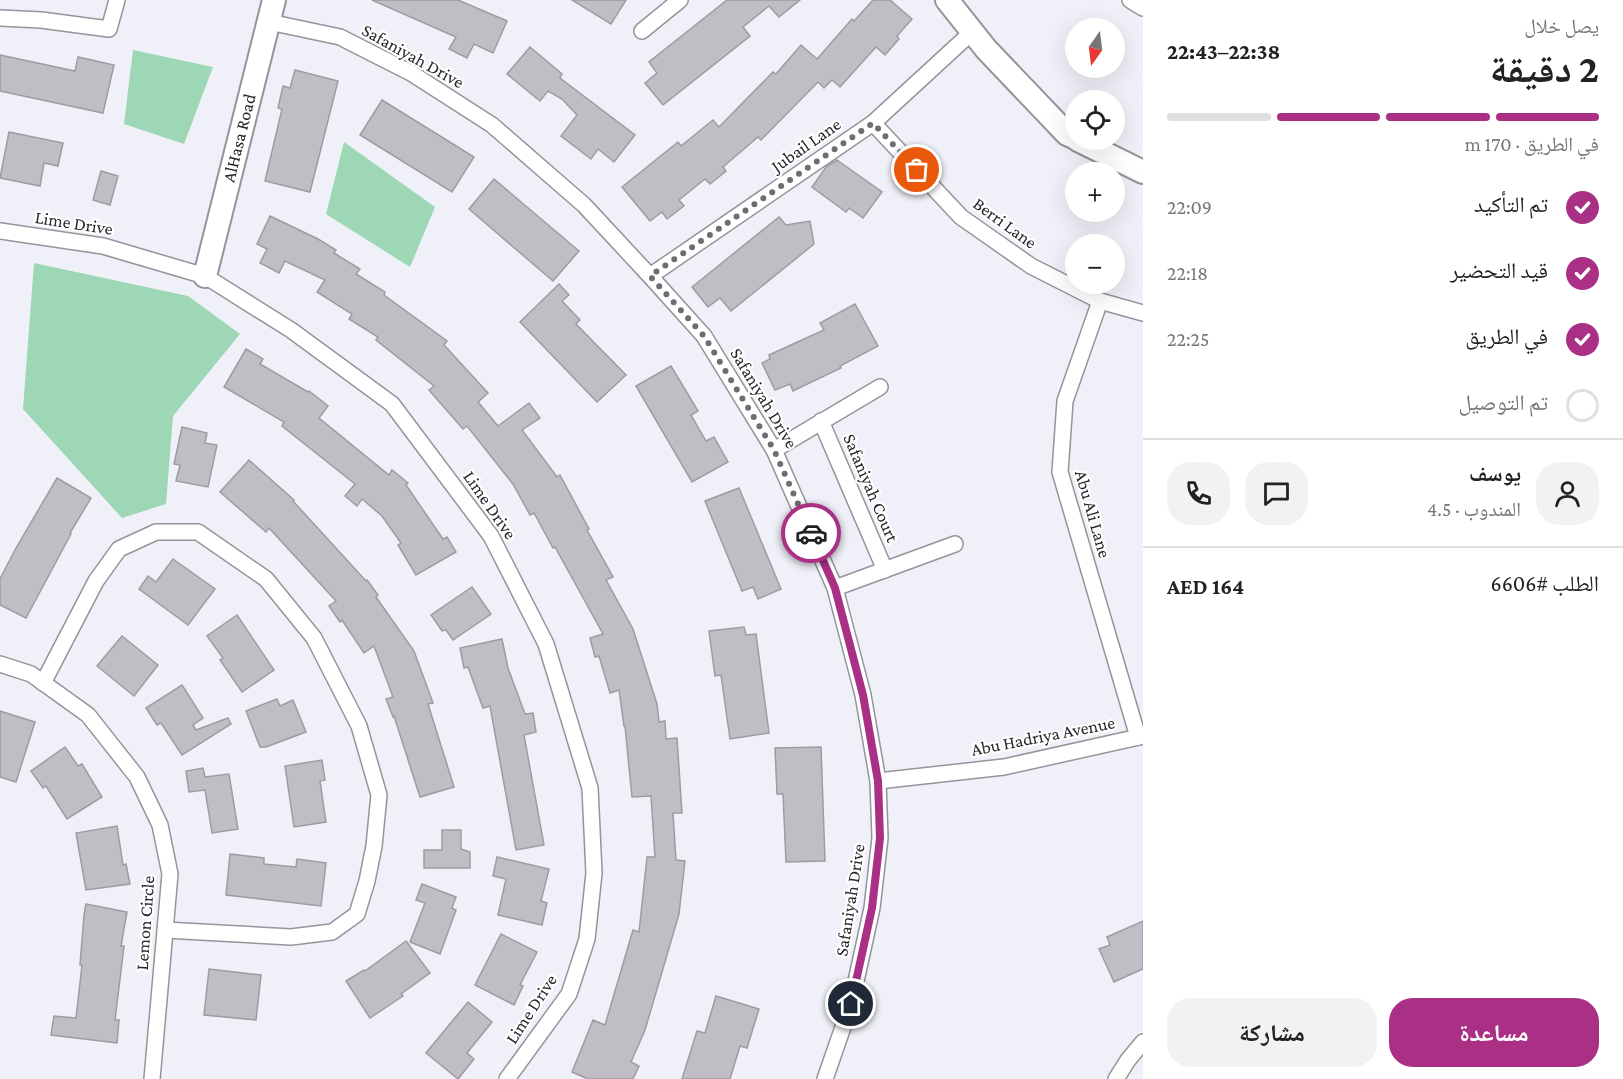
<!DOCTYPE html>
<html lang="ar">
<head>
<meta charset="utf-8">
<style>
  :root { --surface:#fff; --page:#f2f2f2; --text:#222; --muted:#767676; --line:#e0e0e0; --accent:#a93085 }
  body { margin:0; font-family:"Crimson Pro","Noto Naskh Arabic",serif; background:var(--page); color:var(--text); direction:rtl; height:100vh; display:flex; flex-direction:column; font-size:22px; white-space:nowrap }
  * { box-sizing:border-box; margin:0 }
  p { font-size:20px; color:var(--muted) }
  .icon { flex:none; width:33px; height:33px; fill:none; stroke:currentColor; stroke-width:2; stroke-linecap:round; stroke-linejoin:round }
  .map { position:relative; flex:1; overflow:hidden; direction:ltr }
  .sheet { display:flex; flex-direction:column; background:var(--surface); width:480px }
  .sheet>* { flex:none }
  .needle { width:39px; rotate:194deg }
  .fabs { position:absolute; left:1065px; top:18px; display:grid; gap:12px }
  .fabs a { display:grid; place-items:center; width:60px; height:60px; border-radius:50%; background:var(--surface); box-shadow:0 6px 24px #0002; font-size:30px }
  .pin { position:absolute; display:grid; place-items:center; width:51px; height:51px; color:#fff; margin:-26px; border:3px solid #fff; border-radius:50%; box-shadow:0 2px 6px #0007 }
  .courier { position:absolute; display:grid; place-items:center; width:60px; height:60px; margin:-30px; border:4px solid #a93085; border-radius:50%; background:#fff; color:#222; box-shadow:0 2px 8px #0007 }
  .summary em { font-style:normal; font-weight:700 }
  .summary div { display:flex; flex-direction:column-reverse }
  .summary { display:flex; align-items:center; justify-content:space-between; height:102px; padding:0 24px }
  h1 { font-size:39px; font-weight:700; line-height:45px }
  .bar { display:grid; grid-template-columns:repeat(4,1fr); gap:9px 6px; align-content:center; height:72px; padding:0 24px }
  .bar i { height:8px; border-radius:4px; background:var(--line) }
  .bar .on { background:var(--accent) }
  .bar p { grid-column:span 4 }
  .line { display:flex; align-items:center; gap:15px; padding:0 24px; border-top:2px solid var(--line) }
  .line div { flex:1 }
  .round { display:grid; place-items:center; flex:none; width:63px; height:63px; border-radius:24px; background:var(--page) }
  ol { padding:0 24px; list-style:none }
  li { display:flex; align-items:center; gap:18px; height:66px }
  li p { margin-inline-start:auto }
  li .icon { padding:6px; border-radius:50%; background:var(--accent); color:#fff; stroke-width:4 }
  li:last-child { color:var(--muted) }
  li i { width:33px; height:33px; border:3px solid var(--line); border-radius:50% }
  .primary-button { display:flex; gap:12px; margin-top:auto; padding:12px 24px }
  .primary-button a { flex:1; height:69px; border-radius:24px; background:var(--accent); color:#fff; font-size:24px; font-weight:700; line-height:69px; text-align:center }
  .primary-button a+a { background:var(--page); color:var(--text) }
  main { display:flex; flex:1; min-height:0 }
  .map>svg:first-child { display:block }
  .green { fill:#9dd7b5 }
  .building { fill:#c0bdc4; stroke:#9e9ba2; stroke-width:1.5 }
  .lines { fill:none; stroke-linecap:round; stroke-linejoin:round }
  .minor-casing { stroke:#94949b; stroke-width:18 }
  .secondary-casing { stroke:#94949b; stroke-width:26 }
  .minor { stroke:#fff; stroke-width:15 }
  .secondary { stroke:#fff; stroke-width:22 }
  .done { stroke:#6d6d72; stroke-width:6; stroke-dasharray:0 10.8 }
  .route { stroke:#a93085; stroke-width:8 }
  .labels { text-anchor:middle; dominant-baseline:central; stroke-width:4.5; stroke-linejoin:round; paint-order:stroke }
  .street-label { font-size:18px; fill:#27272a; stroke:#fff }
</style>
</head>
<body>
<main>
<section class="sheet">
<div class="summary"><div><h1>2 دقيقة</h1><p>يصل خلال</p></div><em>22:38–22:43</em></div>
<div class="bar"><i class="on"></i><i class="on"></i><i class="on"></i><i></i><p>في الطريق · 170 m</p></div>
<ol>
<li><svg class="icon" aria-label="check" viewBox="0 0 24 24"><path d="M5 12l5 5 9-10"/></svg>تم التأكيد<p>22:09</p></li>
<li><svg class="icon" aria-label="check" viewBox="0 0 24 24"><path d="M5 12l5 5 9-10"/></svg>قيد التحضير<p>22:18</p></li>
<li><svg class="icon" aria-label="check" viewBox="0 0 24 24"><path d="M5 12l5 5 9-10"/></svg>في الطريق<p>22:25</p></li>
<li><i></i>تم التوصيل</li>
</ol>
<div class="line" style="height:108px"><a class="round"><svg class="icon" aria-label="person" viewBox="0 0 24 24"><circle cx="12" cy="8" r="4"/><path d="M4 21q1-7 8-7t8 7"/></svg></a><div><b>يوسف</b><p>المندوب · 4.5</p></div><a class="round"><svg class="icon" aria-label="chat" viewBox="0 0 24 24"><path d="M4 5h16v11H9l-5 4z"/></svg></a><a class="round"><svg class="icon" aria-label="phone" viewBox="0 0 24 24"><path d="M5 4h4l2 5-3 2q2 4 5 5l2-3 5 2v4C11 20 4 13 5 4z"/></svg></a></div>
<div class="line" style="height:78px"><div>الطلب #6606</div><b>AED 164</b></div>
<div class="primary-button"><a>مساعدة</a><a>مشاركة</a></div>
</section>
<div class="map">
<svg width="1143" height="1079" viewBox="0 0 1143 1079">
  <rect width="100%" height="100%" fill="#f0f0f8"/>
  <g class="green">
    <polygon points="133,50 213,67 184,144 124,124"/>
    <polygon points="344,142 435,207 410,267 326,214"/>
    <polygon points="34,263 188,296 240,334 173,416 166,504 122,518 23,409"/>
  </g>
  <g class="building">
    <polygon points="372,0 458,0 507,21 493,53 474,44 467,58 449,49 456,37"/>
    <polygon points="572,0 626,0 611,24"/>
    <polygon points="727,0 800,0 779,17 769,6 743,27 750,36 663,105 645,83 657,73 649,62"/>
    <polygon points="873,0 890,0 912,19 897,36 899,39 885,55 876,47 840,87 832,80 824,88 818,82 761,140 758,137 723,167 726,171 710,184 705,179 679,200 684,206 667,219 662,212 650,221 622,187 678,142 681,146 713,120 719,127 773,72 776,74 801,45 817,59 852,19 854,21"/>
    <polygon points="530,47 562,74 560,78 635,135 614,162 598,149 591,159 561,136 577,115 562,99 548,91 540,101 507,74"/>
    <polygon points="0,55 75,71 78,57 114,65 103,113 0,91"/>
    <polygon points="295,70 338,81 310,192 265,181 282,109 278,108 283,86 290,88"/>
    <polygon points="382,100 474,157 452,192 360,135"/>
    <polygon points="9,132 63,143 58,166 44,163 40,186 0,178"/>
    <polygon points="837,160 882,192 863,218 849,208 846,212 812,187 826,167"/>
    <polygon points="101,171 118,176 110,205 93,200"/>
    <polygon points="494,179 579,251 553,281 469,209"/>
    <polygon points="270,216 318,239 336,250 334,253 360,269 356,274 385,292 384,295 447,341 444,345 488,393 478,402 498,426 529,403 540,418 522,430 557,477 560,475 589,529 587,530 613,577 606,580 633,629 657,704 659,722 665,721 666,739 677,738 682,813 673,813 676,860 685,861 679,914 645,1030 631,1062 639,1066 633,1079 588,1079 572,1072 593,1020 605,1025 633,930 639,932 647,857 655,857 651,796 632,797 625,726 624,726 619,690 610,693 599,656 595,657 590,638 603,634 555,547 553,548 534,513 530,515 513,484 467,426 463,429 429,390 434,386 376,340 378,337 349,319 352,314 317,292 325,280 285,261 279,273 260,263 267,249 257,244"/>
    <polygon points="779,217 786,225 810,221 814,244 731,311 720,298 708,307 692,287"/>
    <polygon points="559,284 569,295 562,301 580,320 576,324 626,375 597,402 520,322"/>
    <polygon points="855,304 878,346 840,366 841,368 793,391 790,384 775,390 762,363 770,359 769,355 824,330 820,323"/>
    <polygon points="246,349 263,359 260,364 308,392 309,391 328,406 319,418 389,475 392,470 408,483 406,485 443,539 447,537 456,552 416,575 398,545 401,543 382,516 362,499 357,506 345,496 355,484 282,426 284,422 224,387"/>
    <polygon points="671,366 698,411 691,415 706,441 714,437 728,462 692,482 636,386"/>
    <polygon points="182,427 207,433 205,443 217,445 208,487 176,481 180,465 174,464"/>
    <polygon points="249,460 294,500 293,501 366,581 367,580 378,595 376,597 414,651 433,703 428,704 454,787 420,797 394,716 393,717 386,699 393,697 374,646 364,653 342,620 340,622 329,606 336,601 269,528 266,532 220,492"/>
    <polygon points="57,478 91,498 70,533 71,534 26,618 0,605 0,579 16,548"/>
    <polygon points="739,488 781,589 758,599 753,587 742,591 705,501"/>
    <polygon points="173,559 215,589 188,625 139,589 148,576 156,582"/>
    <polygon points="472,587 491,614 453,640 446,630 442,631 431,615"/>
    <polygon points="237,615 274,670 242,692 220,660 223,658 207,636"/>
    <polygon points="744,627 746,635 756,634 769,733 730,739 721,675 715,676 709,631"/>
    <polygon points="122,636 158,665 134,696 97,666"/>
    <polygon points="502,639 508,668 525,714 533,713 536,732 524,735 544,845 516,850 490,706 483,708 468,667 464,668 460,648"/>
    <polygon points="182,685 203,718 193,725 196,730 228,718 231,724 182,755 161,723 157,725 146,708"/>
    <polygon points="277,699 280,706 293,700 306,732 266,747 260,747 246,711"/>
    <polygon points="0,711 35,722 16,782 0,777"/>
    <polygon points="65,747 78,766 82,764 102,797 67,819 46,786 43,788 31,771"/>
    <polygon points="821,747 825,861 786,862 783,794 777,794 775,748"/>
    <polygon points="322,760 325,780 320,781 326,822 294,827 285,766"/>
    <polygon points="203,768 205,777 229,774 238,829 212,833 205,790 189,792 186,771"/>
    <polygon points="117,826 123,865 126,864 130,884 86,890 76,833"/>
    <polygon points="442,830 461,830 461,849 470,852 470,868 424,868 424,850 442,850"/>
    <polygon points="230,854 264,858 264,864 296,867 297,859 326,863 321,906 226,895"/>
    <polygon points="497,857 549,869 541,901 547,903 542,925 498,915 506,879 493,876"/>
    <polygon points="422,884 456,897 452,908 456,910 440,954 410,942 425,903 416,900"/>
    <polygon points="86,904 127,912 121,946 124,946 115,1020 119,1020 117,1043 51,1035 54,1016 76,1018 82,965 80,965 84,915"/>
    <polygon points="1143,921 1143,969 1114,982 1099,949 1110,945 1107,937"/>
    <polygon points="501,934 537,952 520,985 523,986 514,1005 475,985"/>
    <polygon points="406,941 430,973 401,994 403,996 370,1018 346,981 364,970 365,971"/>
    <polygon points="209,969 261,975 256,1020 204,1015"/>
    <polygon points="716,996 759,1009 747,1048 740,1046 730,1079 682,1079 697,1031 705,1033"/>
    <polygon points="468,1002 492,1022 467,1053 474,1059 458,1079 426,1053"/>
  </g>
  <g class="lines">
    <g class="minor-casing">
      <g id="minor">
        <polyline points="1130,0 1143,8"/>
        <polyline points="0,18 41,20 109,29 117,0"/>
        <polyline points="269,22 340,37 411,73 492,125 584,205 650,276 704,336 774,450 835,588 863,695 878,781 880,838 872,908 851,1004 825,1079"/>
        <polyline points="642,31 680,0"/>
        <polyline points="873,123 961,217 1031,266 1100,301 1143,313"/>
        <polyline points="0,231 103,246 205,276 291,330 392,404 491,536 546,644 590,788 594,873 587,939 569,994 507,1079"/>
        <polyline points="650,276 873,123 972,32"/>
        <polyline points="1100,301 1065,401 1060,472 1138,737"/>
        <polyline points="821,421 885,570"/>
        <polyline points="774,450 880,387"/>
        <polyline points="835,588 955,544"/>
        <polyline points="0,664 31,674 88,715 137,777 160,825 170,874 152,1079"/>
        <polyline points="43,683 96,581 119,549 156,532 198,532 266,579 314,638 359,726 379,795 374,846 367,881 357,914 332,932 291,937 165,930"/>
        <polyline points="878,781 1004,767 1143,736"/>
        <polyline points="1116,1079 1128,1060 1143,1042"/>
      </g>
    </g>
    <g class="secondary-casing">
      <g id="secondary">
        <polyline points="947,0 986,49 1067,134 1076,138"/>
        <polyline points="1078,140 1143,172"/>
        <polyline points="205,276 274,0"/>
      </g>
    </g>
    <use href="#minor" class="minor"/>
    <use href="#secondary" class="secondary"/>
  </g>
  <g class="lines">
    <polyline class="done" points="811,533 774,450 704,336 650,276 873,123 917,170"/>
    <polyline class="route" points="811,533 835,588 863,695 878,781 880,838 872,908 851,1004"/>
  </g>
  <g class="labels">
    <g class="street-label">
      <text transform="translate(413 56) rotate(29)">Safaniyah Drive</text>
      <text transform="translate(239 138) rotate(-76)">AlHasa Road</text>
      <text transform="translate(806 145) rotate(-35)">Jubail Lane</text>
      <text transform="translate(74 223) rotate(9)">Lime Drive</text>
      <text transform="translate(1005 223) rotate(36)">Berri Lane</text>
      <text transform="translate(764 398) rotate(59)">Safaniyah Drive</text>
      <text transform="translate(871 488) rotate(67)">Safaniyah Court</text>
      <text transform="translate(490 505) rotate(55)">Lime Drive</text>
      <text transform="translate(1093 514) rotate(74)">Abu Ali Lane</text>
      <text transform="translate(1043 736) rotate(-11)">Abu Hadriya Avenue</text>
      <text transform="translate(850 900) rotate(-81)">Safaniyah Drive</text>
      <text transform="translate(145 923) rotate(-86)">Lemon Circle</text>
      <text transform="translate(531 1009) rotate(-57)">Lime Drive</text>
    </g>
  </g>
</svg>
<div class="fabs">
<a><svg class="needle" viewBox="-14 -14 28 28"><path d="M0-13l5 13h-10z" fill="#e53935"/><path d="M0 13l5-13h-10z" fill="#767676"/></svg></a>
<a><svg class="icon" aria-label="locate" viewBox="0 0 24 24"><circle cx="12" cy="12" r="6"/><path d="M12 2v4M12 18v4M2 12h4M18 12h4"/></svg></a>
<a>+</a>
<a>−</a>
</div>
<div class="pin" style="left:917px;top:170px;background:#ea580c"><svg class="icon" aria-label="bag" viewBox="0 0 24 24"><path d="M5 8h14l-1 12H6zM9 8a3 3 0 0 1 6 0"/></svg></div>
<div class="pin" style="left:851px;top:1004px;background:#1f2937"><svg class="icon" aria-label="home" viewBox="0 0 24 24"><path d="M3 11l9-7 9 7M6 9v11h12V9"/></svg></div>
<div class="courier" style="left:811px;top:533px"><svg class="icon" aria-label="car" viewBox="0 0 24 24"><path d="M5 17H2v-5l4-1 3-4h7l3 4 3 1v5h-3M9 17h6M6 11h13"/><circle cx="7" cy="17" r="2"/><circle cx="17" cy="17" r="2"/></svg></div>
</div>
</main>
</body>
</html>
